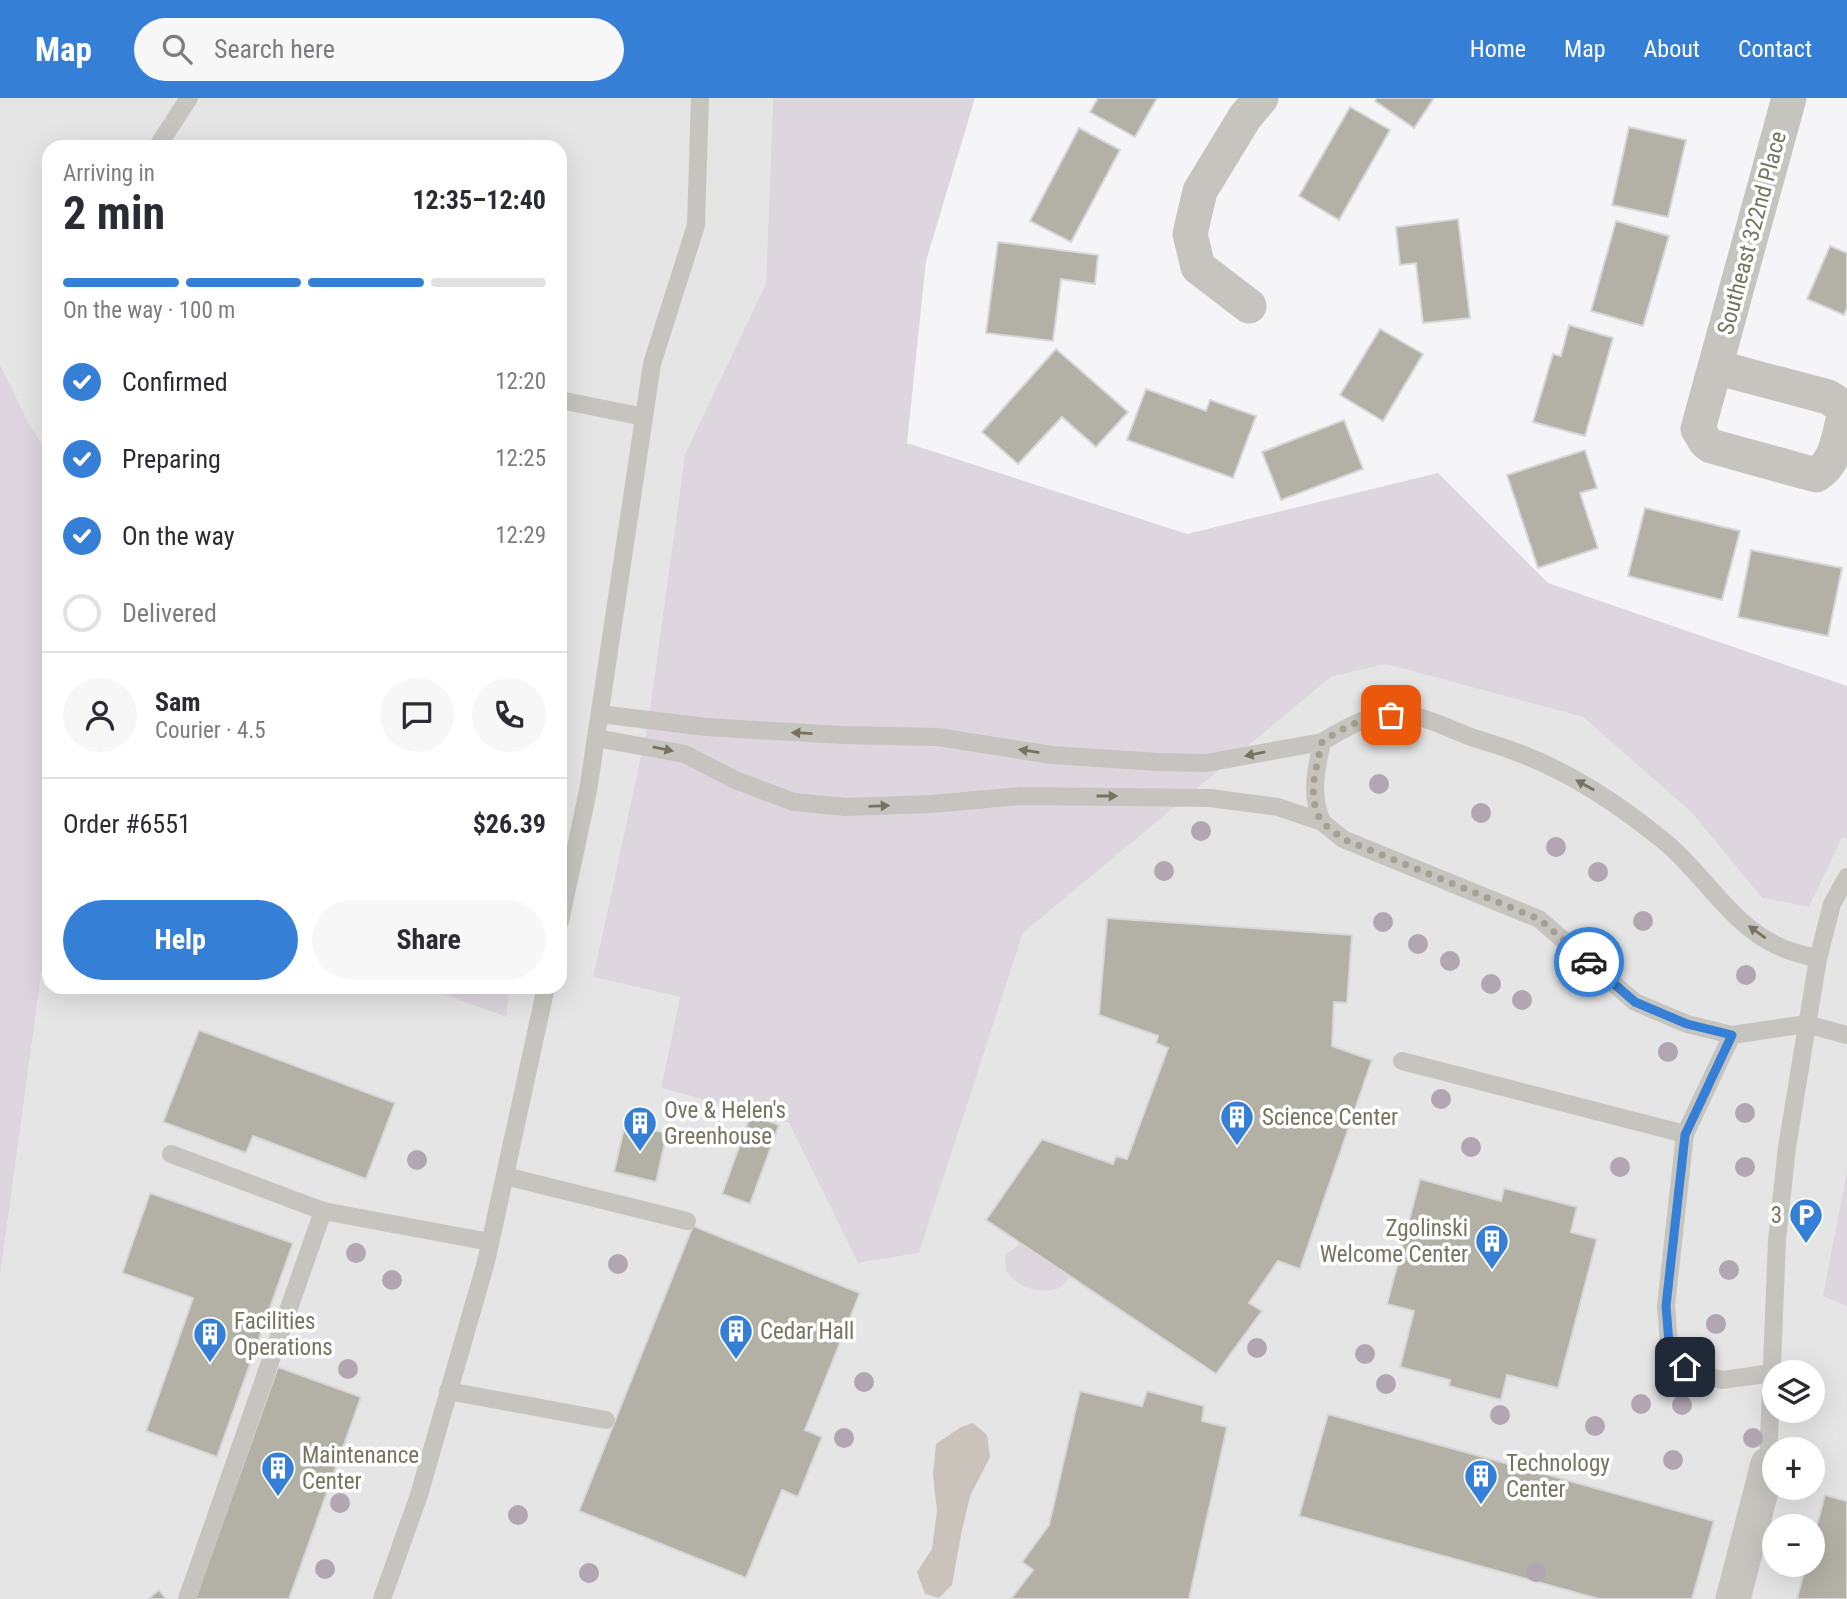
<!DOCTYPE html>
<html lang="en">
<head>
<meta charset="utf-8">
<style>
  :root { --surface:#fff; --page:#f7f7f7; --text:#2b2b33; --muted:#7c7c81; --line:#e1e1e2; --accent:#357fd7 }
  body { margin:0; font-family:"Roboto Condensed",sans-serif; background:var(--page); color:var(--text); height:100vh; display:flex; flex-direction:column; font-size:26px; white-space:nowrap }
  * { box-sizing:border-box; margin:0 }
  p { font-size:23px; color:var(--muted) }
  .icon { flex:none; width:38px; height:38px; fill:none; stroke:currentColor; stroke-width:2; stroke-linecap:round; stroke-linejoin:round }
  .map { position:relative; flex:1; overflow:hidden }
  .side { position:absolute; left:42px; top:42px; width:525px; height:854px; display:flex; flex-direction:column; background:var(--surface); border-radius:21px; box-shadow:0 7px 28px #0002 }
  .side>* { flex:none }
  .fabs { position:absolute; left:1762px; top:1262px; display:grid; gap:14px }
  .fabs a { display:grid; place-items:center; width:63px; height:63px; border-radius:50%; background:var(--surface); box-shadow:0 7px 28px #0002; font-size:35px }
  .pin { position:absolute; display:grid; place-items:center; width:60px; height:60px; color:#fff; margin:-30px; border-radius:14px; box-shadow:0 4px 10px #0006 }
  .courier { position:absolute; display:grid; place-items:center; width:70px; height:70px; margin:-35px; border:5px solid #357fd7; border-radius:50%; background:#fff; color:#222; box-shadow:0 2px 9px #0007 }
  .headline em { font-style:normal; font-weight:700 }
  .headline div { display:flex; flex-direction:column-reverse }
  .headline { display:flex; align-items:center; justify-content:space-between; height:119px; padding:0 21px }
  h1 { font-size:46px; font-weight:700; line-height:52px }
  .bar { display:grid; grid-template-columns:repeat(4,1fr); gap:10px 7px; align-content:center; height:84px; padding:0 21px }
  .bar i { height:9px; border-radius:5px; background:var(--line) }
  .bar .selected { background:var(--accent) }
  .bar p { grid-column:span 4 }
  .line { display:flex; align-items:center; gap:18px; padding:0 21px; border-top:2px solid var(--line) }
  .line div { flex:1 }
  .round { display:grid; place-items:center; flex:none; width:74px; height:74px; border-radius:37px; background:var(--page) }
  ol { padding:0 21px; list-style:none }
  li { display:flex; align-items:center; gap:21px; height:77px }
  li p { margin-inline-start:auto }
  li .icon { padding:7px; border-radius:50%; background:var(--accent); color:#fff; stroke-width:4 }
  li:last-child { color:var(--muted) }
  li i { width:38px; height:38px; border:4px solid var(--line); border-radius:50% }
  .primary-button { display:flex; gap:14px; margin-top:auto; padding:14px 21px }
  .primary-button a { flex:1; height:80px; border-radius:42px; background:var(--accent); color:#fff; font-size:28px; font-weight:700; line-height:80px; text-align:center }
  .primary-button a+a { background:var(--page); color:var(--text) }
  header { display:flex; align-items:center; gap:42px; box-sizing:border-box; height:98px; padding:0 35px; background:var(--accent); color:#fff }
  header strong { font-size:33px }
  nav { display:flex; gap:38px; margin-inline-start:auto; font-size:24px }
  .search { width:490px; height:63px; background:var(--page); display:flex; align-items:center; gap:18px; box-sizing:border-box; padding:0 24px; border-radius:38px; color:var(--muted); font-size:26px }
  .map>svg:first-child { display:block }
  .built { fill:#e5e5e5; fill-rule:evenodd }
  .green { fill:#ddd6de }
  .water { fill:#c9c3bb }
  .building { fill:#b3b0a6; stroke:#d7d7d9; stroke-width:2 }
  .lines { fill:none; stroke-linecap:round; stroke-linejoin:round }
  .lane { stroke:#c6c4be; stroke-width:18 }
  .street { stroke:#c6c4be; stroke-width:35 }
  .tree { fill:#b2a6b2 }
  .oneway { fill:#78725f }
  .done { stroke:#a4a094; stroke-width:7; stroke-dasharray:0 12.6 }
  .route { stroke:#357fd7; stroke-width:9 }
  .labels { text-anchor:middle; dominant-baseline:central; stroke-width:7; stroke-linejoin:round; paint-order:stroke }
  .street-label { font-size:23px; fill:#78725f; stroke:#fff }
  .poi-label { font-size:23px; fill:#78725f; stroke:#fff; text-anchor:start }
</style>
</head>
<body>
<header>
<strong>Map</strong>
<div class="search"><svg class="icon" aria-label="search" viewBox="0 0 24 24"><circle cx="10" cy="10" r="6"/><path d="M15 15l6 6"/></svg>Search here</div>
<nav><a>Home</a><a>Map</a><a>About</a><a>Contact</a></nav>
</header>
<div class="map">
<svg width="1847" height="1501" viewBox="0 0 1847 1501">
  <rect width="100%" height="100%" fill="#f5f4f7"/>
  <path class="built" d="M0,0H773L766,185L685,356L648,625L593,879L680,899L661,990L789,1025L858,1165L919,1155L1023,835L1331,579L1386,566L1583,619L1692,715L1762,800L1809,809L1842,740H1847V1501H0V1179L49,820V889H423L505,919L510,889H560V49H49V356L30,328L0,266ZM1774,1274H1813V1312H1774ZM1774,1351H1813V1390H1774ZM1774,1428H1813V1466H1774Z"/>
  <g class="green">
    <polygon points="773,0 975,0 926,163 907,345 1187,436 1438,375 1548,485 1847,588 1847,740 1842,740 1809,809 1762,800 1692,715 1583,619 1386,566 1331,579 1023,835 919,1155 858,1165 789,1025 661,990 680,899 593,879 648,625 685,356 766,185"/>
    <polygon points="0,266 30,328 49,356 49,820 0,1179"/>
    <polygon points="423,889 510,889 506,919"/>
    <polygon points="1847,1073 1847,1208 1823,1198"/>
    <path d="M1021,1145L1069,1178C1061,1201 1025,1194 1011,1179C1005,1173 1005,1165 1005,1157Z"/>
  </g>
  <polygon class="water" points="973,1325 987,1337 990,1359 970,1398 961,1437 952,1487 939,1500 925,1496 917,1474 932,1451 937,1413 933,1377 936,1346 961,1329"/>
  <g class="building">
    <polygon points="1098,0 1157,0 1135,39 1090,14"/>
    <polygon points="1377,0 1434,0 1414,30 1375,3"/>
    <polygon points="1350,9 1390,32 1339,122 1299,98"/>
    <polygon points="1629,29 1686,42 1668,119 1612,107"/>
    <polygon points="1079,30 1120,52 1071,144 1030,123"/>
    <polygon points="1458,121 1470,220 1423,225 1416,165 1400,167 1396,129"/>
    <polygon points="1616,123 1669,138 1643,228 1591,213"/>
    <polygon points="998,144 1098,157 1095,186 1061,181 1053,243 986,235"/>
    <polygon points="1830,148 1847,155 1847,210 1844,217 1807,201"/>
    <polygon points="1569,227 1613,240 1585,338 1533,324 1553,256 1561,258"/>
    <polygon points="1380,231 1423,256 1383,323 1340,297"/>
    <polygon points="1056,251 1128,314 1096,349 1062,319 1018,366 982,334"/>
    <polygon points="1146,291 1206,313 1210,302 1256,318 1233,380 1127,342"/>
    <polygon points="1344,322 1363,371 1281,402 1262,354"/>
    <polygon points="1585,352 1597,390 1580,395 1598,450 1538,470 1507,377"/>
    <polygon points="1645,410 1740,433 1722,502 1628,478"/>
    <polygon points="1751,452 1842,470 1828,538 1738,519"/>
    <polygon points="1107,820 1352,837 1347,905 1334,904 1332,948 1372,962 1300,1171 1278,1163 1249,1205 1262,1213 1216,1276 986,1122 1042,1041 1113,1066 1116,1058 1127,1061 1168,950 1156,945 1158,938 1099,917"/>
    <polygon points="199,932 395,1005 366,1081 253,1038 246,1055 163,1024"/>
    <polygon points="751,1016 779,1027 750,1106 722,1096"/>
    <polygon points="625,1026 667,1035 656,1084 614,1074"/>
    <polygon points="1420,1081 1501,1103 1504,1090 1577,1109 1571,1134 1597,1141 1558,1290 1507,1277 1501,1302 1449,1288 1450,1282 1400,1269 1414,1213 1387,1206"/>
    <polygon points="150,1095 293,1145 217,1359 146,1333 193,1200 122,1175"/>
    <polygon points="693,1128 860,1195 805,1332 822,1339 798,1399 782,1392 746,1480 579,1413"/>
    <polygon points="278,1269 361,1299 289,1501 195,1501"/>
    <polygon points="1080,1293 1142,1308 1147,1293 1204,1308 1202,1323 1227,1329 1189,1501 1011,1501 1033,1472 1022,1464 1049,1427"/>
    <polygon points="1328,1316 1714,1423 1692,1501 1599,1501 1299,1418"/>
    <polygon points="1825,1397 1847,1403 1847,1501 1797,1501 1806,1466 1813,1466 1813,1441"/>
    <polygon points="159,1492 166,1501 148,1501"/>
  </g>
  <g class="lines">
    <g class="lane">
      <polyline points="157,49 189,0"/>
      <polyline points="560,302 644,319"/>
      <polyline points="600,616 706,629 842,637 938,639 1052,657 1158,664 1206,665 1322,644"/>
      <polyline points="596,640 685,656 735,682 794,704 846,709 931,706 1021,698 1210,700 1278,709 1322,724 1343,741 1539,821 1635,904 1687,926 1732,937 1806,926 1847,937"/>
      <path d="M1322,724C1310,696 1316,672 1322,644C1349,627 1378,611 1411,617C1431,621 1452,632 1471,639C1486,644 1501,648 1516,654C1571,674 1620,707 1665,744C1704,776 1731,827 1778,848C1790,854 1805,857 1818,861"/>
      <polyline points="560,823 588,693 652,266 696,127 700,0"/>
      <polyline points="1732,937 1685,1036 1666,1208 1669,1245 1680,1265 1700,1276 1722,1282 1773,1275"/>
      <polyline points="1402,963 1685,1036"/>
      <polyline points="171,1056 323,1113"/>
      <polyline points="505,1078 687,1123"/>
      <polyline points="448,1293 606,1322"/>
      <polyline points="1768,1366 1777,1142 1787,1049 1818,861 1832,806 1847,779"/>
      <polyline points="187,1501 323,1113 490,1144"/>
      <polyline points="382,1501 419,1397 486,1164 546,889"/>
    </g>
    <g class="street">
      <polyline points="1249,208 1198,169 1190,136 1200,93 1245,19 1261,0"/>
      <path d="M1715,269L1828,299L1839,306L1845,314C1839,337 1837,364 1816,377L1711,348L1705,343L1698,331L1789,0"/>
      <polyline points="1733,1501 1768,1366"/>
    </g>
  </g>
  <g class="tree">
    <circle cx="1379" cy="686" r="10"/>
    <circle cx="1481" cy="715" r="10"/>
    <circle cx="1201" cy="733" r="10"/>
    <circle cx="1556" cy="749" r="10"/>
    <circle cx="1164" cy="773" r="10"/>
    <circle cx="1598" cy="774" r="10"/>
    <circle cx="1643" cy="823" r="10"/>
    <circle cx="1383" cy="824" r="10"/>
    <circle cx="1418" cy="846" r="10"/>
    <circle cx="1450" cy="863" r="10"/>
    <circle cx="1746" cy="877" r="10"/>
    <circle cx="1491" cy="886" r="10"/>
    <circle cx="1522" cy="902" r="10"/>
    <circle cx="1668" cy="954" r="10"/>
    <circle cx="1441" cy="1001" r="10"/>
    <circle cx="1745" cy="1015" r="10"/>
    <circle cx="1471" cy="1049" r="10"/>
    <circle cx="417" cy="1062" r="10"/>
    <circle cx="1620" cy="1069" r="10"/>
    <circle cx="1745" cy="1069" r="10"/>
    <circle cx="356" cy="1155" r="10"/>
    <circle cx="618" cy="1166" r="10"/>
    <circle cx="1729" cy="1172" r="10"/>
    <circle cx="392" cy="1182" r="10"/>
    <circle cx="1716" cy="1226" r="10"/>
    <circle cx="1257" cy="1250" r="10"/>
    <circle cx="1365" cy="1256" r="10"/>
    <circle cx="348" cy="1271" r="10"/>
    <circle cx="864" cy="1284" r="10"/>
    <circle cx="1386" cy="1286" r="10"/>
    <circle cx="1641" cy="1306" r="10"/>
    <circle cx="1682" cy="1307" r="10"/>
    <circle cx="1500" cy="1317" r="10"/>
    <circle cx="1595" cy="1328" r="10"/>
    <circle cx="844" cy="1340" r="10"/>
    <circle cx="1753" cy="1340" r="10"/>
    <circle cx="1673" cy="1362" r="10"/>
    <circle cx="340" cy="1405" r="10"/>
    <circle cx="518" cy="1417" r="10"/>
    <circle cx="325" cy="1471" r="10"/>
    <circle cx="1536" cy="1474" r="10"/>
    <circle cx="589" cy="1475" r="10"/>
  </g>
  <defs><path id="oneway-solid" d="M-6-.8H1V-3.2L6.5 0L1 3.2V.8H-6Z" transform="scale(1.75)"/></defs>
  <g class="oneway">
    <use href="#oneway-solid" transform="translate(802 635) rotate(-177)"/>
    <use href="#oneway-solid" transform="translate(663 651) rotate(12)"/>
    <use href="#oneway-solid" transform="translate(1029 653) rotate(-171)"/>
    <use href="#oneway-solid" transform="translate(1255 656) rotate(169)"/>
    <use href="#oneway-solid" transform="translate(1585 687) rotate(-151)"/>
    <use href="#oneway-solid" transform="translate(1107 698)"/>
    <use href="#oneway-solid" transform="translate(879 708) rotate(-2)"/>
    <use href="#oneway-solid" transform="translate(1757 834) rotate(-144)"/>
  </g>
  <g class="lines">
    <path class="done" d="M1391,617C1365,618 1344,629 1322,644C1317,668 1306,699 1321,722C1326,729 1336,735 1343,741L1539,821L1589,864"/>
    <polyline class="route" points="1589,864 1635,904 1687,926 1732,937 1685,1037 1666,1208 1669,1245 1680,1265 1685,1269"/>
  </g>
  <defs>
    <g id="building-pin" transform="scale(1.75)"><path d="M0 17L-7.5 6A9.5 9.5 0 1 1 7.5 6Z" fill="#357fd7" stroke="#fff"/><path d="M-4-6H4V6H1V3H-1V6H-4ZM-2.5-4.3h1.7v1.8h-1.7ZM.8-4.3h1.7v1.8H.8ZM-2.5-1h1.7V.8h-1.7ZM.8-1h1.7V.8H.8Z" fill="#fff"/></g>
    <g id="parking-pin" transform="scale(1.75)"><path d="M0 17L-7.5 6A9.5 9.5 0 1 1 7.5 6Z" fill="#357fd7" stroke="#fff"/><path d="M-3.5-5.5H1a3.5 3.5 0 0 1 0 7H-1V5.5H-3.5ZM-1-3.4V-.6H.8a1.4 1.4 0 0 0 0-2.8Z" fill="#fff"/></g>
  </defs>
  <g fill-rule="evenodd">
    <use href="#building-pin" x="1237" y="1019"/>
    <use href="#building-pin" x="640" y="1025"/>
    <use href="#parking-pin" x="1806" y="1117"/>
    <use href="#building-pin" x="1492" y="1143"/>
    <use href="#building-pin" x="736" y="1233"/>
    <use href="#building-pin" x="210" y="1236"/>
    <use href="#building-pin" x="278" y="1370"/>
    <use href="#building-pin" x="1481" y="1378"/>
  </g>
  <g class="labels">
    <g class="street-label">
      <text transform="translate(1752 135) rotate(-75)">Southeast 322nd Place</text>
    </g>
    <g class="poi-label">
      <text x="664" y="1012">Ove &amp; Helen's<tspan x="664" dy="26">Greenhouse</tspan></text>
      <text x="1262" y="1019">Science Center</text>
      <text x="1782" y="1117" text-anchor="end">3</text>
      <text x="1468" y="1130" text-anchor="end">Zgolinski<tspan x="1468" dy="26">Welcome Center</tspan></text>
      <text x="234" y="1223">Facilities<tspan x="234" dy="26">Operations</tspan></text>
      <text x="760" y="1233">Cedar Hall</text>
      <text x="302" y="1357">Maintenance<tspan x="302" dy="26">Center</tspan></text>
      <text x="1506" y="1365">Technology<tspan x="1506" dy="26">Center</tspan></text>
    </g>
  </g>
</svg>
<div class="fabs">
<a><svg class="icon" aria-label="layers" viewBox="0 0 24 24"><path d="M12 4l9 5-9 5-9-5zM3 14l9 5 9-5"/></svg></a>
<a>+</a>
<a>−</a>
</div>
<div class="pin" style="left:1391px;top:617px;background:#ea580c"><svg class="icon" aria-label="bag" viewBox="0 0 24 24"><path d="M5 8h14l-1 12H6zM9 8a3 3 0 0 1 6 0"/></svg></div>
<div class="pin" style="left:1685px;top:1269px;background:#1f2937"><svg class="icon" aria-label="home" viewBox="0 0 24 24"><path d="M3 11l9-7 9 7M6 9v11h12V9"/></svg></div>
<div class="courier" style="left:1589px;top:864px"><svg class="icon" aria-label="car" viewBox="0 0 24 24"><path d="M5 17H2v-5l4-1 3-4h7l3 4 3 1v5h-3M9 17h6M6 11h13"/><circle cx="7" cy="17" r="2"/><circle cx="17" cy="17" r="2"/></svg></div>
<section class="side">
<div class="headline"><div><h1>2 min</h1><p>Arriving in</p></div><em>12:35–12:40</em></div>
<div class="bar"><i class="selected"></i><i class="selected"></i><i class="selected"></i><i></i><p>On the way · 100 m</p></div>
<ol>
<li><svg class="icon" aria-label="check" viewBox="0 0 24 24"><path d="M5 12l5 5 9-10"/></svg>Confirmed<p>12:20</p></li>
<li><svg class="icon" aria-label="check" viewBox="0 0 24 24"><path d="M5 12l5 5 9-10"/></svg>Preparing<p>12:25</p></li>
<li><svg class="icon" aria-label="check" viewBox="0 0 24 24"><path d="M5 12l5 5 9-10"/></svg>On the way<p>12:29</p></li>
<li><i></i>Delivered</li>
</ol>
<div class="line" style="height:126px"><a class="round"><svg class="icon" aria-label="person" viewBox="0 0 24 24"><circle cx="12" cy="8" r="4"/><path d="M4 21q1-7 8-7t8 7"/></svg></a><div><b>Sam</b><p>Courier · 4.5</p></div><a class="round"><svg class="icon" aria-label="chat" viewBox="0 0 24 24"><path d="M4 5h16v11H9l-5 4z"/></svg></a><a class="round"><svg class="icon" aria-label="phone" viewBox="0 0 24 24"><path d="M5 4h4l2 5-3 2q2 4 5 5l2-3 5 2v4C11 20 4 13 5 4z"/></svg></a></div>
<div class="line" style="height:91px"><div>Order #6551</div><b>$26.39</b></div>
<div class="primary-button"><a>Help</a><a>Share</a></div>
</section>
</div>
</body>
</html>
